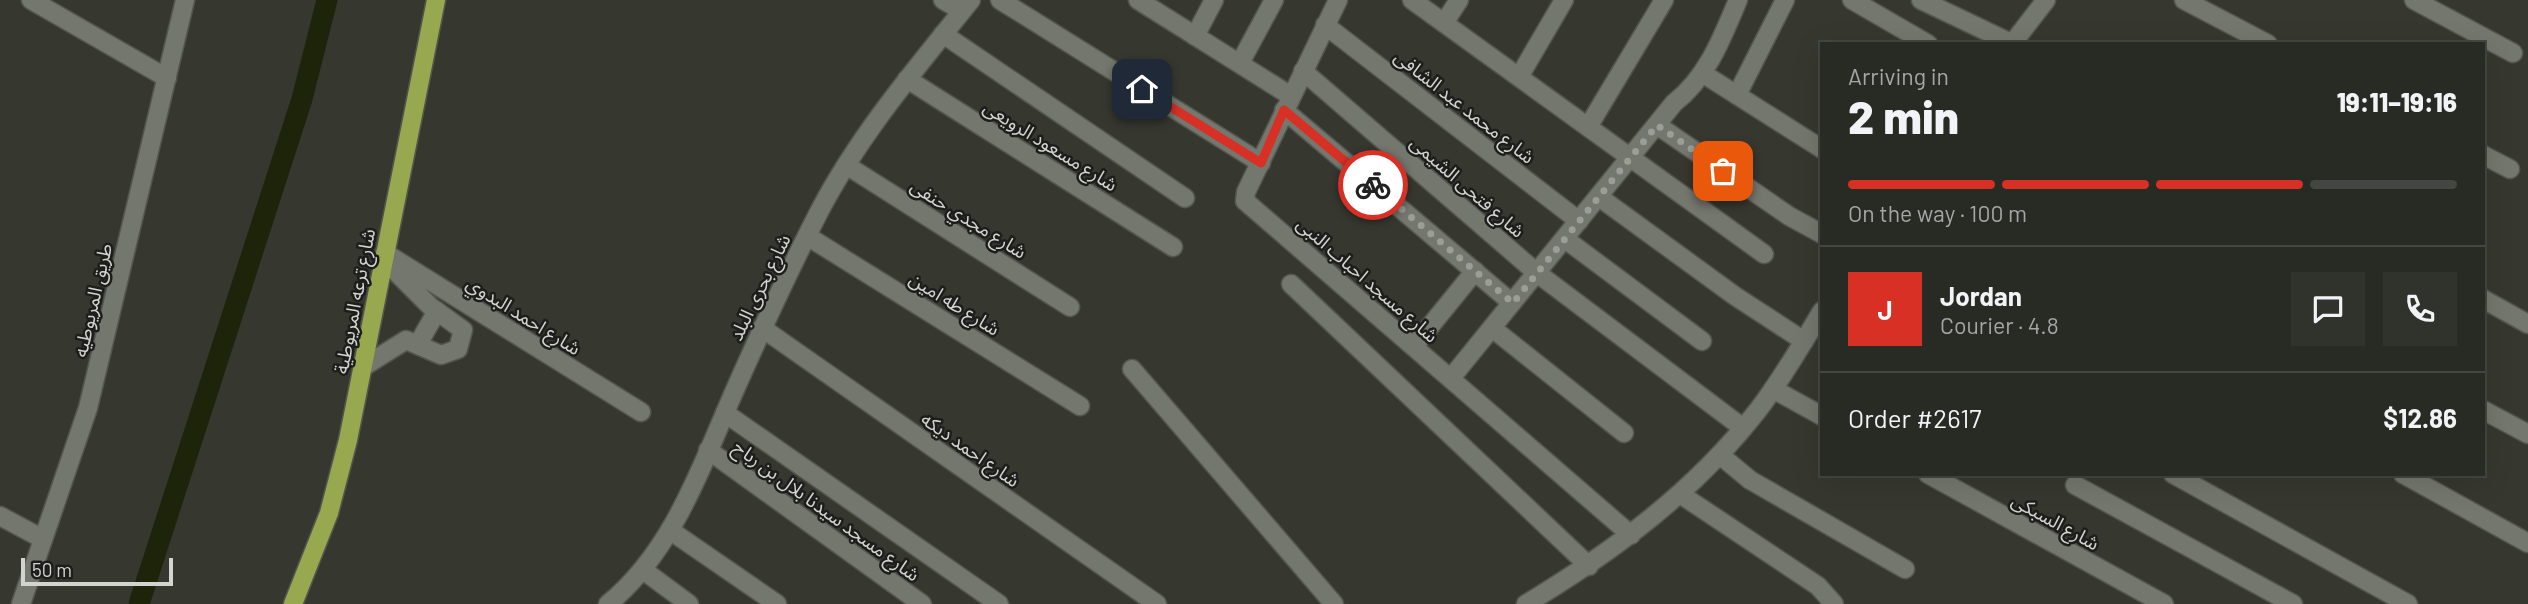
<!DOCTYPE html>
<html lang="en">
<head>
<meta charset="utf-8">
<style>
  :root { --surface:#282a24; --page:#30322c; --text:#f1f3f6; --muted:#a5a7a6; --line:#444641; --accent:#d93025 }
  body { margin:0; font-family:Barlow,"Noto Sans Arabic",sans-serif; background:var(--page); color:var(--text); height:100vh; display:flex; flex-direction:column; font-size:26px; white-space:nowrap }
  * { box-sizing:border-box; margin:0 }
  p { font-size:23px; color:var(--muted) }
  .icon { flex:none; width:38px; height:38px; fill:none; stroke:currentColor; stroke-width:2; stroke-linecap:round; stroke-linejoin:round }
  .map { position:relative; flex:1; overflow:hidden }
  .side { position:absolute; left:1820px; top:42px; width:665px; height:434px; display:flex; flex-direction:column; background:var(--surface); border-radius:0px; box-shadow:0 7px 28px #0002,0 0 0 2px var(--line) }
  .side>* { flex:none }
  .scale { position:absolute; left:21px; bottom:18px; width:152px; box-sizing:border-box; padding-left:7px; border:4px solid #d3d4d0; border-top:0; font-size:19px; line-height:24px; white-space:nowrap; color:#d3d4d0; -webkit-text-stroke:5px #1d1e1b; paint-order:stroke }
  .pin { position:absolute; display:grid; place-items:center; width:60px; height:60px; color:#fff; margin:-30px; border-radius:14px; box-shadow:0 4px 10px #0006 }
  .courier { position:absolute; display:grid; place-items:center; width:70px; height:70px; margin:-35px; border:5px solid #d93025; border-radius:50%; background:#fff; color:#222; box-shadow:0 2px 9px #0007 }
  .overview em { font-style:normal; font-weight:800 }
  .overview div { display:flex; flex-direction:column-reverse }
  .overview { display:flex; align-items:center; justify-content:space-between; height:119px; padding:0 28px }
  h1 { font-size:46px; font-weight:800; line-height:52px }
  .bar { display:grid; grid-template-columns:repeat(4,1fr); gap:10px 7px; align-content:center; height:84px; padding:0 28px }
  .bar i { height:9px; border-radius:5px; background:var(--line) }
  .bar .active { background:var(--accent) }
  .bar p { grid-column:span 4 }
  .line { display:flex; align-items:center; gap:18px; padding:0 28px; border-top:2px solid var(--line) }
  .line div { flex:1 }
  .round { display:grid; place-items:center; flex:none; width:74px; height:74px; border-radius:0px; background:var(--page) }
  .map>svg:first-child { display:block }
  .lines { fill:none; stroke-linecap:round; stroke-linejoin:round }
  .canal { stroke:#1e240a; stroke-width:21 }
  .minor-casing { stroke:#54554f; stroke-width:21 }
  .major-casing { stroke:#54554f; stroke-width:21 }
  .minor { stroke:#74776e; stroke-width:18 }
  .major { stroke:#97a84f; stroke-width:18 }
  .done { stroke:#9c9d98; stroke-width:7; stroke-dasharray:0 12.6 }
  .route { stroke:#d93025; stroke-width:9 }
  .labels { text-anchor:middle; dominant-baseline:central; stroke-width:5; stroke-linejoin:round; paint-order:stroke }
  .street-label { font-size:19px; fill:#d3d4d0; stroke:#1d1e1b }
</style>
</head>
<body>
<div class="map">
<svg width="2528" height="604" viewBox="0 0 2528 604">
  <rect width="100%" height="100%" fill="#363830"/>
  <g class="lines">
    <polyline class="canal" points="139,604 302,99 327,0"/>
    <g class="minor-casing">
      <g id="minor">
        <polyline points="31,0 167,78"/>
        <polyline points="943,0 962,11"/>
        <polyline points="1000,0 1261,163"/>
        <polyline points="1138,0 1291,96"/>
        <polyline points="1338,0 1246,192 1245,201 1631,535"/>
        <polyline points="1412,0 1764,254"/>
        <polyline points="1852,0 1928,44"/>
        <polyline points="1921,0 2013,44"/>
        <polyline points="2184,0 2268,44"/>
        <polyline points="2414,0 2513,53"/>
        <polyline points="1444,23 1459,0"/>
        <polyline points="1325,25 1579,221"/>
        <polyline points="943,34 1185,198"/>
        <polyline points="1195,36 1214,0"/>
        <polyline points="2012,44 2046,0"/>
        <polyline points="1240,63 1274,0"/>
        <polyline points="1303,71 1537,273 1743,428"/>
        <polyline points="1702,73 1822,149"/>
        <polyline points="1519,77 1564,0"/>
        <polyline points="907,79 1173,247"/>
        <polyline points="1737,95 1785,0"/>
        <polyline points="1284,110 1512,303"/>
        <polyline points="1657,125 1789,216 1822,234"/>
        <polyline points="1588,127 1664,0"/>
        <polyline points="2483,155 2510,169"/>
        <polyline points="846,165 1070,307"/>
        <polyline points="1599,197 1735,296 1804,341"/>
        <polyline points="807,236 1080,406"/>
        <polyline points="1565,239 1702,341"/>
        <polyline points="385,253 641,412"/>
        <polyline points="1291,284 1589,566"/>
        <polyline points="2483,299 2528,324"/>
        <polyline points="762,328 1157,604"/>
        <polyline points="1492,328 1624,433"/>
        <polyline points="418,344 437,311"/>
        <polyline points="1414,346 1475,271"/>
        <polyline points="363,367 406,340 441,355 458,349 463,330 431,307 386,262"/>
        <polyline points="1132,369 1334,604"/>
        <path d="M1451,378L1674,103C1707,78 1722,38 1738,0"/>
        <polyline points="1773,389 1822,416"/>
        <polyline points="2483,410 2528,434"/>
        <polyline points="725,413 999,604"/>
        <polyline points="708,450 922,604"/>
        <polyline points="1720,455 1750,480 1905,569"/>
        <polyline points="1928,474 2164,604"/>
        <polyline points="2173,474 2408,604"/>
        <polyline points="2403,474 2528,543"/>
        <polyline points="2075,485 2293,604"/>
        <polyline points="1680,494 1818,586 1834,604"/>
        <polyline points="0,516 43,539"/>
        <polyline points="671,531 777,604"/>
        <polyline points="643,570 689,604"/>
        <polyline points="21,604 88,408 185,0"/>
        <path d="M608,604C673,551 701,467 734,392C761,331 789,270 820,210C860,134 917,67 971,0"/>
        <path d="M1526,604C1614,551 1695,491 1758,410C1782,379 1802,344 1822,311"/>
      </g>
    </g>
    <g class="major-casing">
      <polyline id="major" points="293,604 329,513 348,440 436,0"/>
    </g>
    <use href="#minor" class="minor"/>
    <use href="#major" class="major"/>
  </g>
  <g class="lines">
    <polyline class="done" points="1373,185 1513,303 1657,125 1723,171"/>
    <polyline class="route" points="1142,89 1261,163 1284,110 1373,185"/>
  </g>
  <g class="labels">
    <g class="street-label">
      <text transform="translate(1465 106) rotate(38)">شارع محمد عبد الشافى</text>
      <text transform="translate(1051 145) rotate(32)">شارع مسعود الرويعى</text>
      <text transform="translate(1468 186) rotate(41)">شارع فتحى الشيمى</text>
      <text transform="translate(969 218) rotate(32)">شارع مجدي حنفى</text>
      <text transform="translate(1368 279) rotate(41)">شارع مسجد احباب النبى</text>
      <text transform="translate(759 287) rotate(-64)">شارع بحرى البلد</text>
      <text transform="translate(92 300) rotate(-77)">طريق المريوطيه</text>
      <text transform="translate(354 301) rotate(-79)">شارع ترعه المريوطية</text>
      <text transform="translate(955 303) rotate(32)">شارع طه امين</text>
      <text transform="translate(524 315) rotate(32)">شارع احمد البدوي</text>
      <text transform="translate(971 449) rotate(35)">شارع احمد ديكه</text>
      <text transform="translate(827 510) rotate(36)">شارع مسجد سيدنا بلال بن رباح</text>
      <text transform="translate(2056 521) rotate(29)">شارع السبكى</text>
    </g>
  </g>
</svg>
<div class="scale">50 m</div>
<div class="pin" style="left:1723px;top:171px;background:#ea580c"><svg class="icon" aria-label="bag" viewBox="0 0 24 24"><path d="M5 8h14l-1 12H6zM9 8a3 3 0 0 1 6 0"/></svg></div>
<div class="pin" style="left:1142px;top:89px;background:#1f2937"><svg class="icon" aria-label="home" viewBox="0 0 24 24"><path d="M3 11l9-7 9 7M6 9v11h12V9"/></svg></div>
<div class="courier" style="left:1373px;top:185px"><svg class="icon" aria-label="bike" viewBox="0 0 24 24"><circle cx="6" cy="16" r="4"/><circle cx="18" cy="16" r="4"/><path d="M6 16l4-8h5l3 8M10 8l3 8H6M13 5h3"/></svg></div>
<section class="side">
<div class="overview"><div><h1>2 min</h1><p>Arriving in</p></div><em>19:11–19:16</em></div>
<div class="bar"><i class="active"></i><i class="active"></i><i class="active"></i><i></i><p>On the way · 100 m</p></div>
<div class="line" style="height:126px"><b class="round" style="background:var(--accent);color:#fff">J</b><div><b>Jordan</b><p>Courier · 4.8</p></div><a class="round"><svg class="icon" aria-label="chat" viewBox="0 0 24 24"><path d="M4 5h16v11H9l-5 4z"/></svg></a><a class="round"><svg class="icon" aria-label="phone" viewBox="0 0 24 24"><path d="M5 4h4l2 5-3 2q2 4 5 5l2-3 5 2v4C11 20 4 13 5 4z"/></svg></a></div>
<div class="line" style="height:91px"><div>Order #2617</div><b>$12.86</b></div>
</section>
</div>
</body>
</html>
